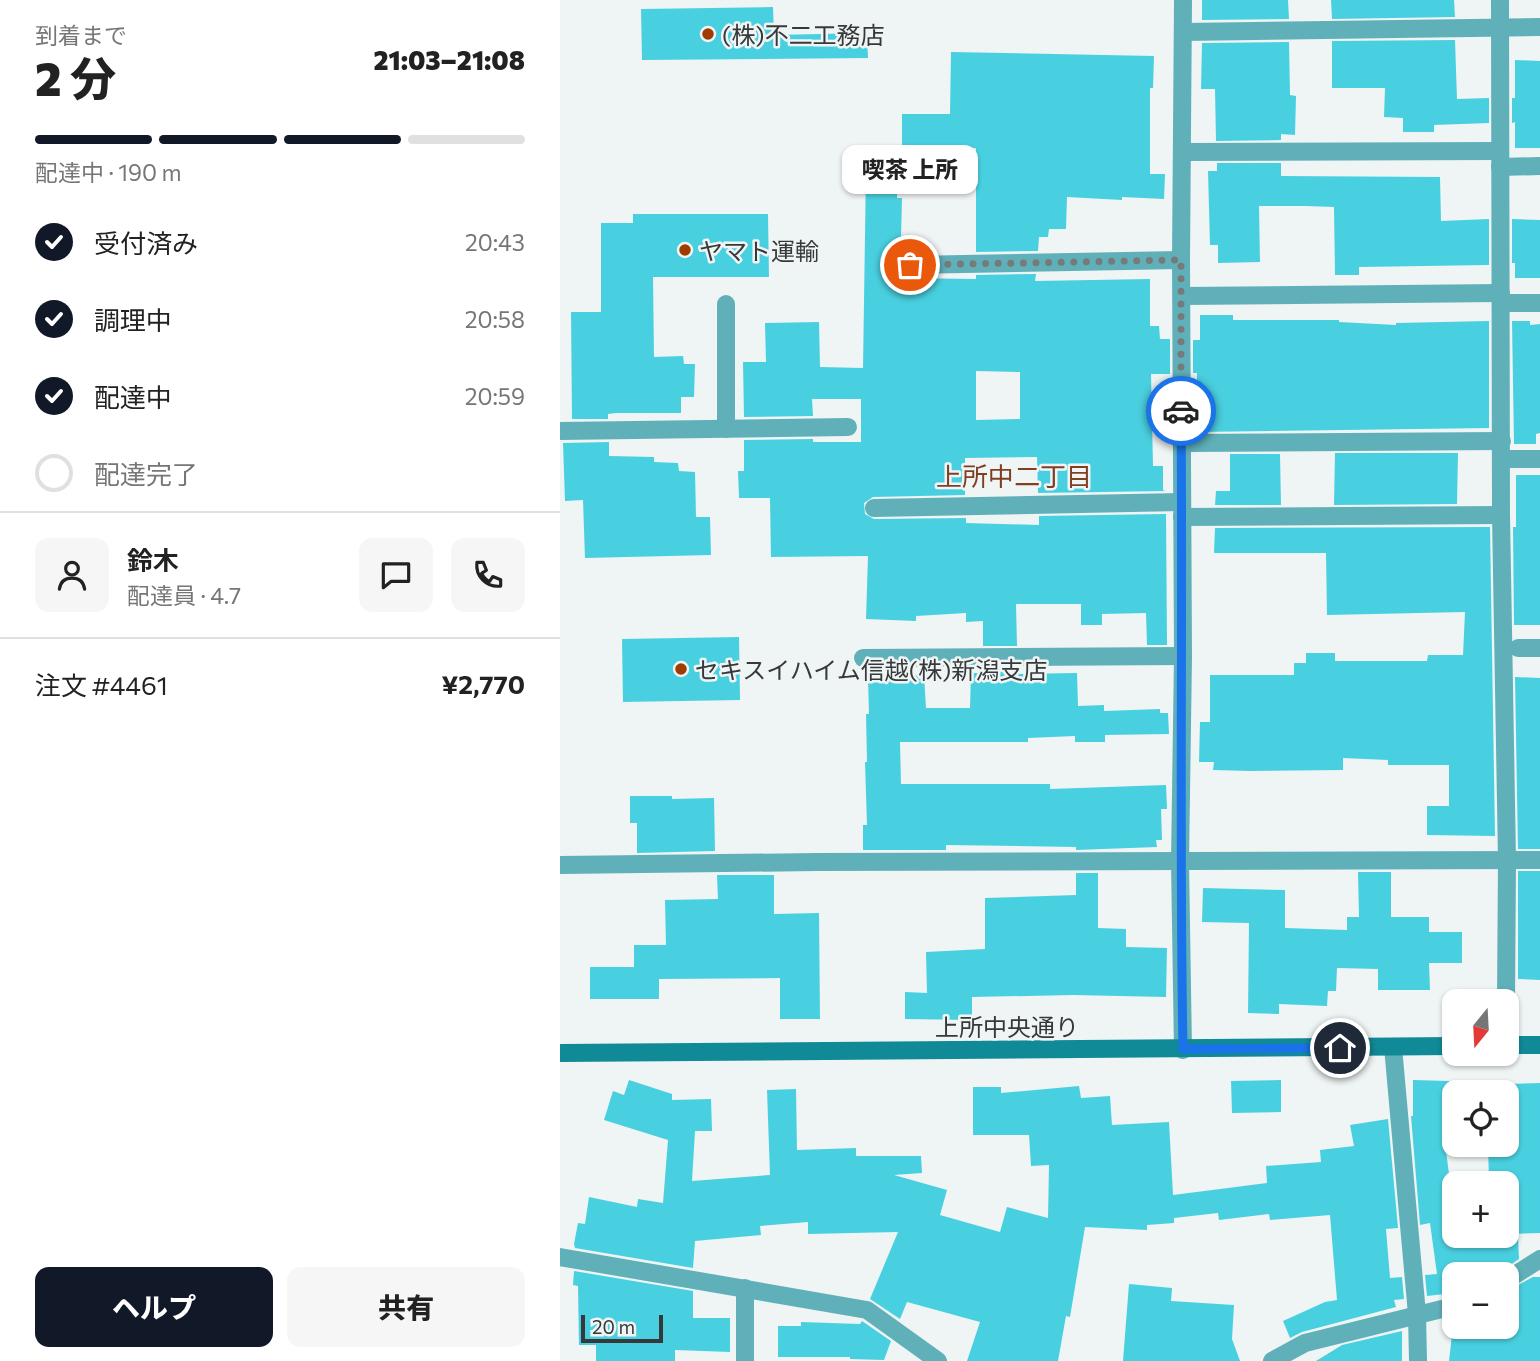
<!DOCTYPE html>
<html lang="ja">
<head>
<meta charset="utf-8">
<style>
  :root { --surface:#fff; --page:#f6f6f6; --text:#222; --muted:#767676; --line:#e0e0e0; --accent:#111827 }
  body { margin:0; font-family:Commissioner,"Noto Sans JP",sans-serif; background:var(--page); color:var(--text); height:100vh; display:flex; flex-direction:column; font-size:26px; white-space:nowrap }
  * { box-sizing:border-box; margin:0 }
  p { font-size:23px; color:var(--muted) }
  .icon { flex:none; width:38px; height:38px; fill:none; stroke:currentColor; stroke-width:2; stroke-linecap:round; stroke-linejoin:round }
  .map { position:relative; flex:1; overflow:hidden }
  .drawer { display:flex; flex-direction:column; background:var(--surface); width:560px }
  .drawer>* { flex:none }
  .needle { width:46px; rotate:198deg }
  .tools { position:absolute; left:882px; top:989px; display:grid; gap:14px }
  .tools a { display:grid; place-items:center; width:77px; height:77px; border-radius:14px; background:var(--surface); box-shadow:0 2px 5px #0004; font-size:35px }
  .scale { position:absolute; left:21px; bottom:18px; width:82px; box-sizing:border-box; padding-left:7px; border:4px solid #363839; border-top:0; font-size:19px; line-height:24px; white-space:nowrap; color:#363839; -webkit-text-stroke:5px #eff4f5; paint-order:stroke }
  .pin { position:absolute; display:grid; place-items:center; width:60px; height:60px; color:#fff; margin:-30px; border:4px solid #fff; border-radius:50%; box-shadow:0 2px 7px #0007 }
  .courier { position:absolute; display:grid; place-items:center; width:70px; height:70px; margin:-35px; border:5px solid #1a73e8; border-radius:50%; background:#fff; color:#222; box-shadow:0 2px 9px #0007 }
  .bubble { position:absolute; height:49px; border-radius:14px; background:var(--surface); box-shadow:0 2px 5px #0004; font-size:23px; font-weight:800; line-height:49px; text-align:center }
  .summary em { font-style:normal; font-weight:800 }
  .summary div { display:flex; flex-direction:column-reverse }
  .summary { display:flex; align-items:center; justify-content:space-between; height:119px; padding:0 35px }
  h1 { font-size:46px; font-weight:800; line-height:52px }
  .bar { display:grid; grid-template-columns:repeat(4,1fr); gap:10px 7px; align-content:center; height:84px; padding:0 35px }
  .bar i { height:9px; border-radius:5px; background:var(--line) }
  .bar .active { background:var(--accent) }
  .bar p { grid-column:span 4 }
  .line { display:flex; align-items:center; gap:18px; padding:0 35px; border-top:2px solid var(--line) }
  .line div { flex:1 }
  .round { display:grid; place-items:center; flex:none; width:74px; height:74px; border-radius:14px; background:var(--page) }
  ol { padding:0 35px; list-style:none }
  li { display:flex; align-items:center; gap:21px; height:77px }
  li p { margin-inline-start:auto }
  li .icon { padding:7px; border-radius:50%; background:var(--accent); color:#fff; stroke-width:4 }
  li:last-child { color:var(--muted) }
  li i { width:38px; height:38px; border:4px solid var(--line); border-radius:50% }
  .primary-button { display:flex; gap:14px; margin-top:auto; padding:14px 35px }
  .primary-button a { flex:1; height:80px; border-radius:14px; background:var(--accent); color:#fff; font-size:28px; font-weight:800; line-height:80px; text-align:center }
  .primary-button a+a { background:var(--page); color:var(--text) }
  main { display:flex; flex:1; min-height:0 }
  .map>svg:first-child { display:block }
  .building { fill:#49d0e0; fill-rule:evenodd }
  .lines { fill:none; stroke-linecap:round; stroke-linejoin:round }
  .street { stroke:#60b0b9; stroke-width:18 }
  .secondary { stroke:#108a96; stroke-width:18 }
  .done { stroke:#777a7b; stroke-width:7; stroke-dasharray:0 12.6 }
  .route { stroke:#1a73e8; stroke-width:9 }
  .poi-dot { fill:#9f3c00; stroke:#eff4f5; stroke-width:2.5 }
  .labels { text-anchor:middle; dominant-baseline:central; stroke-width:5; stroke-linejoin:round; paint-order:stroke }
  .poi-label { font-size:24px; fill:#363839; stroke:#eff4f5; text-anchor:start }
  .street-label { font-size:24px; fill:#363839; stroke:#eff4f5 }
  .neighbourhood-label { font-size:26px; fill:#813f22; stroke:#eff4f5 }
</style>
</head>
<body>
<main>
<section class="drawer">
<div class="summary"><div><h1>2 分</h1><p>到着まで</p></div><em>21:03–21:08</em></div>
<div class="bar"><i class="active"></i><i class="active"></i><i class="active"></i><i></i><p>配達中 · 190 m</p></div>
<ol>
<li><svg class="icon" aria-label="check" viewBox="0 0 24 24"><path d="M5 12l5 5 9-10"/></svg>受付済み<p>20:43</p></li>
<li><svg class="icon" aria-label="check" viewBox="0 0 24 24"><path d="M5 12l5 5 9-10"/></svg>調理中<p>20:58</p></li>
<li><svg class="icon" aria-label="check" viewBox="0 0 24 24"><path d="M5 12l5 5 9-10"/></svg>配達中<p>20:59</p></li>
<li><i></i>配達完了</li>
</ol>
<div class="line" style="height:126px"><a class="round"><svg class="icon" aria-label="person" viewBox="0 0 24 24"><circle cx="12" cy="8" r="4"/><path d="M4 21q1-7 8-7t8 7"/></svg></a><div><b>鈴木</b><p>配達員 · 4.7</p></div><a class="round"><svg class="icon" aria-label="chat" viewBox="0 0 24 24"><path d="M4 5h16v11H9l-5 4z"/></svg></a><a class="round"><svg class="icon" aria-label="phone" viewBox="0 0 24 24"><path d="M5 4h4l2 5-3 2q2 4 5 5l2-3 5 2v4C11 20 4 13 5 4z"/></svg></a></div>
<div class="line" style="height:91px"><div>注文 #4461</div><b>¥2,770</b></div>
<div class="primary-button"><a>ヘルプ</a><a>共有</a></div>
</section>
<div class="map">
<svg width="980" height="1361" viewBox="0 0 980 1361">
  <rect width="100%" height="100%" fill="#eff4f5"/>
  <g class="building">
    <polygon points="642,0 728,0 729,19 642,20"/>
    <polygon points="771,0 894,0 895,17 772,19"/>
    <polygon points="213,7 214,35 307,33 308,58 82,60 81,9"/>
    <polygon points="895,40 897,99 929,98 929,123 874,125 874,132 843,132 843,118 824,117 825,88 772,88 772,41"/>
    <polygon points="729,42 730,95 736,96 735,135 721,134 721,140 656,141 655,89 641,89 642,43"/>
    <polygon points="391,52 594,56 593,88 590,88 590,174 605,174 604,199 562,197 562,200 507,197 506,229 489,229 488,237 479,237 478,251 416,252 416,148 342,149 342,114 390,114"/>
    <polygon points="955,60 980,61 980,148 955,148 955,122 952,123 952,98 955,98"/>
    <polygon points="657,163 721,163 721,176 880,177 881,221 929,219 929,265 799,267 799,275 775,275 774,207 746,206 699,206 700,262 658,263 658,245 650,245 648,171 657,171"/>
    <path d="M306,169L337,170V198H342L340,278L416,279V275L476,274L475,281L590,279V326H599L600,339H610V374H591L593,466H603V490L605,491L478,493L477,457L405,458V495L313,497L304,503L305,514L314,519L406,518V523L479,525V516L606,514L607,645H587L586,613L542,614V625H521V604H456L457,646H423V621L406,622V613L356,616V621L306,619L308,556L211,557L210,498H179L178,471H184V440L253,439V442H301V399H252L253,416L184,417L183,362H206L205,323L259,322L260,367L303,368ZM416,371L460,372V419L416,420Z"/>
    <polygon points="73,214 208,214 209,277 93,277 94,357 123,356 124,364 135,364 134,397 121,397 121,413 56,413 48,414 48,419 12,419 11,312 41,312 41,223 73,223"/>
    <polygon points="952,219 980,220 980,278 955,278 955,263 952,263"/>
    <polygon points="640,315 673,315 673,320 779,320 779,322 836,325 836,323 929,321 929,428 636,432 637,373 633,373 633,340 640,340"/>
    <polygon points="952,321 970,321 970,325 980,324 980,433 976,434 976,444 954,444"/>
    <polygon points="49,442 49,456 94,457 94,462 118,463 119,471 135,472 136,517 150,517 151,555 25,558 23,500 5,501 3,443"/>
    <polygon points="775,453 898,453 897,504 774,505"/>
    <polygon points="670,454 720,454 721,505 655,505 656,491 670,491"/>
    <polygon points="956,475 980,475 980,625 954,625 953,527 956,527"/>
    <polygon points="930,527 935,836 867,835 867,806 889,806 889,765 828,765 828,760 783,758 783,770 690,771 653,770 654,762 639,762 640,722 650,722 650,675 734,675 734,663 746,663 746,653 775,653 775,661 867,661 868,655 903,655 905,612 767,615 766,553 654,553 655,528"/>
    <polygon points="179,637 180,700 63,702 62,639"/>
    <polygon points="457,668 457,674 517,673 518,706 544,705 544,711 600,709 600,713 608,713 609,734 545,735 545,742 515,742 515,736 468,738 468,742 340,742 341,784 490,784 490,789 606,785 607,809 601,809 602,840 596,840 597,847 516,850 516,847 386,845 386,850 303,850 303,825 307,825 305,762 307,762 306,714 309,714 308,678 364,675 366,708 410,708 411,673 423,673 423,669"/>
    <polygon points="955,677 980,678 980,849 958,849"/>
    <polygon points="70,796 112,796 112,799 154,798 155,851 77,853 77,823 70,823"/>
    <polygon points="958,871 980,871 980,980 958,979"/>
    <polygon points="798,872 831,872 831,917 869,917 869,932 902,932 902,963 869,963 870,990 818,990 818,969 777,968 776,991 768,991 767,1006 719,1004 719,1014 688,1013 689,923 642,922 643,888 725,890 725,928 787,930 787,917 799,917"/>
    <polygon points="516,873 538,873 538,928 566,929 566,947 607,948 606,997 513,995 412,997 412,1020 345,1019 345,992 367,993 366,952 425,949 425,898 516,895"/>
    <polygon points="157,875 214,875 214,914 259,913 260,1019 220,1019 220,978 99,979 99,999 30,999 30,967 74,967 74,945 106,945 105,900 158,899"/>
    <polygon points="69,1080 112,1094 112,1100 151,1099 152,1131 135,1131 132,1181 210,1175 207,1090 236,1089 237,1150 296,1148 296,1156 361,1156 362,1173 334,1175 387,1190 380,1215 440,1232 447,1207 488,1218 489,1165 471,1166 469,1135 413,1135 413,1087 441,1087 441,1093 519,1086 521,1098 550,1096 552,1125 609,1122 613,1195 707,1183 706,1166 761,1162 760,1150 794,1146 790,1125 828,1119 838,1228 826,1229 830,1278 842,1277 844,1299 834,1300 836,1307 742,1332 730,1338 723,1321 765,1302 777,1300 770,1215 710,1220 709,1214 659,1220 658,1213 614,1218 614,1223 587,1225 587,1230 525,1227 510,1317 506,1316 498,1361 407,1361 420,1322 347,1302 340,1319 310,1299 338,1232 248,1234 248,1222 200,1226 201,1235 135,1241 133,1268 15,1248 14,1244 18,1223 25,1224 29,1197 77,1207 78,1199 103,1203 108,1140 44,1120 53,1091 64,1095"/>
    <polygon points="721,1080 721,1112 672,1113 671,1081"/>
    <polygon points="853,1080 889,1081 888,1106 894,1106 894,1127 883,1127 889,1174 894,1173 894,1236 958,1236 959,1259 937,1274 894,1274 894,1293 867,1296 865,1275 877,1274 870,1223 860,1225 851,1116 853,1116"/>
    <polygon points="980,1083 980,1233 947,1234 947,1183 929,1183 928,1144 947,1144 947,1084"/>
    <polygon points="14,1271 133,1291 133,1318 170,1318 170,1352 115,1350 115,1361 36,1361 36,1345 19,1345 18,1286 13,1285"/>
    <polygon points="973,1277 980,1277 980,1361 889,1361 893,1326 947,1326 947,1291"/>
    <polygon points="569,1284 612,1288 611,1301 674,1305 672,1339 680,1361 563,1361"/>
    <polygon points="302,1321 331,1341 324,1360 290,1359 290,1357 218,1357 218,1326 241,1326 241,1322 300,1324"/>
    <polygon points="842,1331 842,1361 756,1361 782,1345"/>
  </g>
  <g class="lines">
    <g class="street">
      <polyline points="940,0 941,515 947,860 946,1001"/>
      <polyline points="623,32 980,27"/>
      <polyline points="622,152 940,151"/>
      <polyline points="940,167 980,166"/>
      <polyline points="350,265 621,260"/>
      <polyline points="622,296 941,293"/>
      <polyline points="941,303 980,303"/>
      <polyline points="166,304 166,429"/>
      <polyline points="0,431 288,427"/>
      <polyline points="622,443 942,441"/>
      <polyline points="942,459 980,459"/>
      <polyline points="314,508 622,502"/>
      <polyline points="622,517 941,515"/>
      <polyline points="958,648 980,648"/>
      <polyline points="303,658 623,656"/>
      <polyline points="0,865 257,862 980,860"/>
      <polyline points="833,1047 857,1314 858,1361"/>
      <polyline points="623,1050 620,862 623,656 621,260 623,0"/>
      <polyline points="0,1257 307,1310 378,1361"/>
      <polyline points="947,1280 980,1259"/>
      <polyline points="185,1288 185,1361"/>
      <polyline points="712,1361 745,1343 894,1306"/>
    </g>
    <g class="secondary">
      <polyline points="947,1045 980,1045"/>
      <polyline points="0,1053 894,1046"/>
    </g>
  </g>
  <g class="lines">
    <polyline class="done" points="350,265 621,260 621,411"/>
    <path class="route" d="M621,411C623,624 619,837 623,1049L780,1048"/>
  </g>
  <g class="poi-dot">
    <circle cx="148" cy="34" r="7"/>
    <circle cx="125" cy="250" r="7"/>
    <circle cx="121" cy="669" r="7"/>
  </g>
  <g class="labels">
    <g class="poi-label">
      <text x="162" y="34">(株)不二工務店</text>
      <text x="139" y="250">ヤマト運輸</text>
      <text x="135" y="669">セキスイハイム信越(株)新潟支店</text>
    </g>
    <g class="street-label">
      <text x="447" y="1026">上所中央通り</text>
    </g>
    <g class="neighbourhood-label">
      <text x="454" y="475">上所中二丁目</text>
    </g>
  </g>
</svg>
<div class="tools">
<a><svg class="needle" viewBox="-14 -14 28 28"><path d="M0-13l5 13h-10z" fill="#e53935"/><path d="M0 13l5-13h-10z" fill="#767676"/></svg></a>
<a><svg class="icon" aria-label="locate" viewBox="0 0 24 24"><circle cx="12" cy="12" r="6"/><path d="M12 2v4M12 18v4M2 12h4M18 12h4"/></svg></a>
<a>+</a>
<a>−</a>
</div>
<div class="scale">20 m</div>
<div class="pin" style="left:350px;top:265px;background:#ea580c"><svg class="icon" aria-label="bag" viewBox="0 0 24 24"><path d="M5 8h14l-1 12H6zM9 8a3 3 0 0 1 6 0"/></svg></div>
<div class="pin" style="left:780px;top:1048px;background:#1f2937"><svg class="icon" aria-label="home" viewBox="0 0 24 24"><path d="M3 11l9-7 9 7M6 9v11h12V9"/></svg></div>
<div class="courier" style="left:621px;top:411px"><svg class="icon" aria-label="car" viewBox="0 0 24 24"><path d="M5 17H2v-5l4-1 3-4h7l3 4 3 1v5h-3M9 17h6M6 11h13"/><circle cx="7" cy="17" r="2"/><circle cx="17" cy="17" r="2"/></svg></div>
<div class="bubble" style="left:282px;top:145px;width:136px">喫茶 上所</div>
</div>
</main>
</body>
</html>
